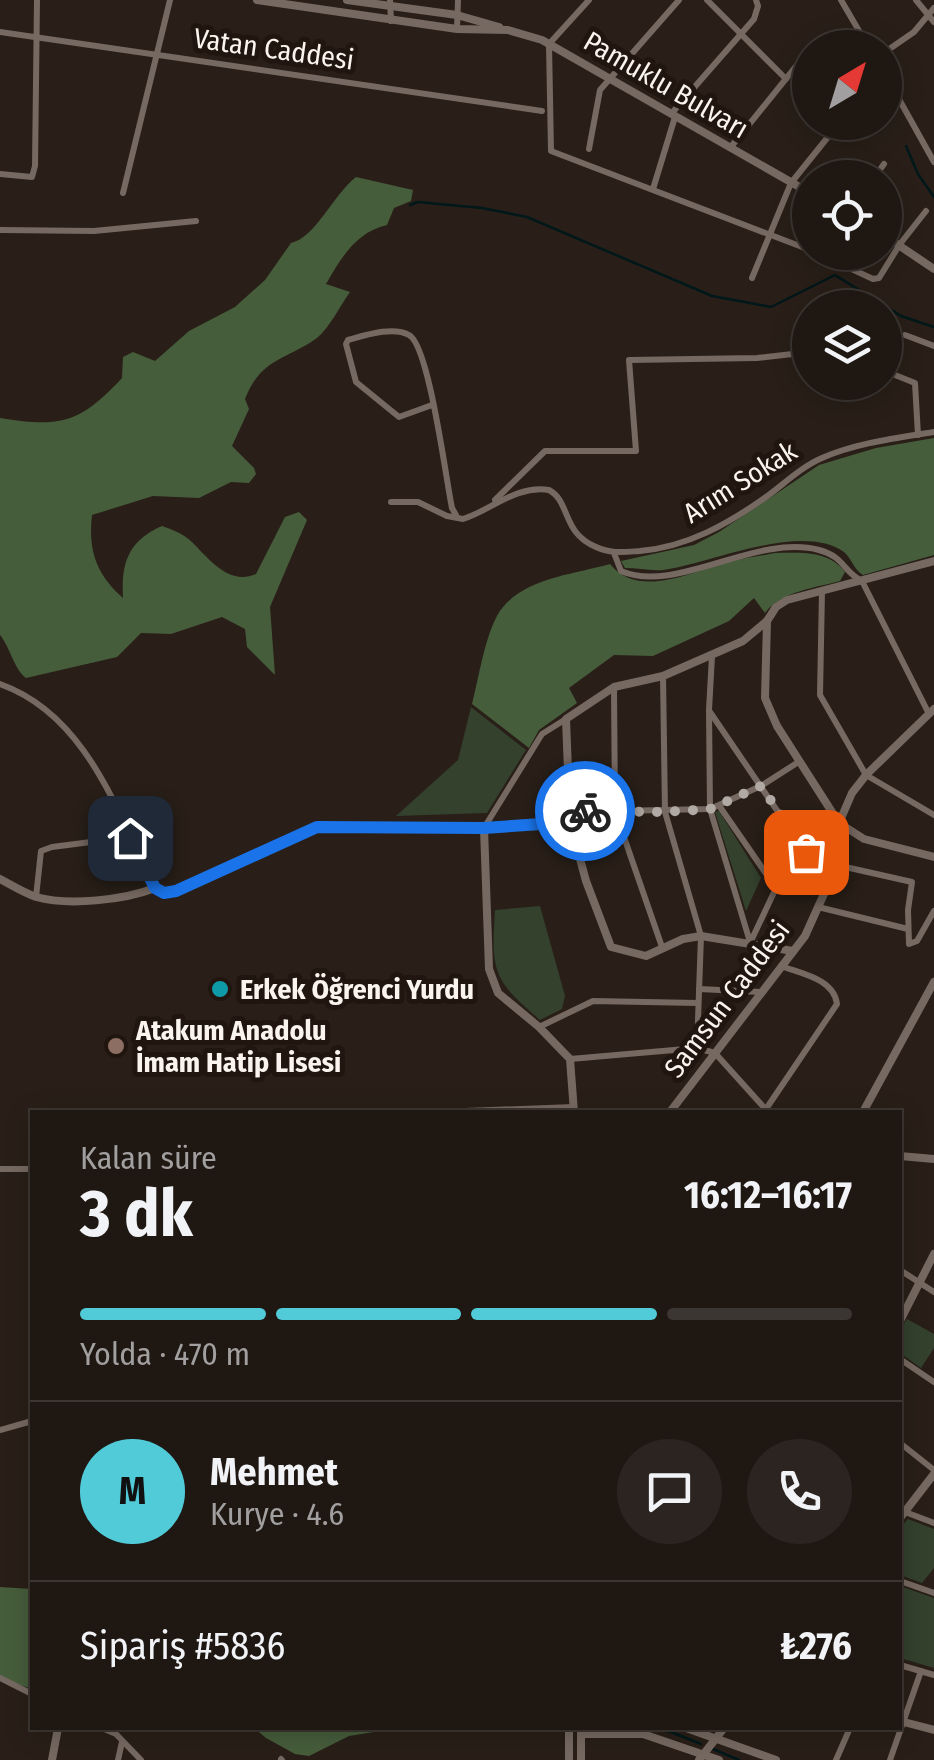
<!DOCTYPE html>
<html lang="tr">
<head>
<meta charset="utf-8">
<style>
  :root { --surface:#1f1712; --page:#2c2420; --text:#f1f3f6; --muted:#a19f9f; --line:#3c3632; --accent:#52cbd9 }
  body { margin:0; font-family:"Fira Sans Condensed",sans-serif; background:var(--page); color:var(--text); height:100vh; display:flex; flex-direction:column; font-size:38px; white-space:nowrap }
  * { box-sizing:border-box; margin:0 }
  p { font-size:32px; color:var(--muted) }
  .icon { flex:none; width:55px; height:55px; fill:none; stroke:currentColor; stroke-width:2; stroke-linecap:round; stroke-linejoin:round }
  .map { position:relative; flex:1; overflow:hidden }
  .panel { position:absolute; left:30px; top:1110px; width:872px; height:620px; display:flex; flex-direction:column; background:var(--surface); border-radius:0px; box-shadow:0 5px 25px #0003,0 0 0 2px var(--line) }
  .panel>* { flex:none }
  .needle { width:65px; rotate:38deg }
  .fabs { position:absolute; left:792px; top:30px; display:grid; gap:20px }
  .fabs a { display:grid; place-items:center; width:110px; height:110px; border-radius:50%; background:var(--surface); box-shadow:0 5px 25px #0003,0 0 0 2px var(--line); font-size:50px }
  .pin { position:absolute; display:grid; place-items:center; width:85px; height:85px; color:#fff; margin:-42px; border-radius:20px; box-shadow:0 5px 15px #0006 }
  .courier { position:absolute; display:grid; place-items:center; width:100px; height:100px; margin:-50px; border:8px solid #1a73e8; border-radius:50%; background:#fff; color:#222; box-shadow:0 2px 12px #0007 }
  .overview em { font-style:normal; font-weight:700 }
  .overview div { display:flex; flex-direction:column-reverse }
  .overview { display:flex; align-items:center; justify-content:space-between; height:170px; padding:0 50px }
  h1 { font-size:65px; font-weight:700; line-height:75px }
  .bar { display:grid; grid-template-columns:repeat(4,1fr); gap:15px 10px; align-content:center; height:120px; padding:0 50px }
  .bar i { height:12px; border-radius:8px; background:var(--line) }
  .bar .current { background:var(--accent) }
  .bar p { grid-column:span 4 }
  .line { display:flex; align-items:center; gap:25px; padding:0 50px; border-top:2px solid var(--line) }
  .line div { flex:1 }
  .round { display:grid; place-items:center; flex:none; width:105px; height:105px; border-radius:52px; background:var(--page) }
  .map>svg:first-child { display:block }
  .green { fill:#33412d }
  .forest { fill:#465d3b }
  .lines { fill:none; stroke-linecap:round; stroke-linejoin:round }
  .stream { stroke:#00181a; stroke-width:2.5 }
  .minor { stroke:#766961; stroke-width:6 }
  .tertiary { stroke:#766961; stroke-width:8 }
  .done { stroke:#b1a9a3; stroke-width:10; stroke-dasharray:0 18 }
  .route { stroke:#1a73e8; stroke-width:12 }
  .culture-dot { fill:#0f9aa8; stroke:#20160f; stroke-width:4 }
  .education-dot { fill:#8d6e63; stroke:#20160f; stroke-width:4 }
  .labels { text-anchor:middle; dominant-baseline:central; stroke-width:10; stroke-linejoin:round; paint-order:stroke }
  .street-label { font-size:28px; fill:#faf3ee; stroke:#20160f }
  .poi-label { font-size:28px; font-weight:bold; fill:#faf3ee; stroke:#20160f; text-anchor:start }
</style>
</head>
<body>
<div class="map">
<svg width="934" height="1760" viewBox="0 0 934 1760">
  <rect width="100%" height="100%" fill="#291f18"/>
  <g class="green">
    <polygon points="471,707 526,750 487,813 396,816 458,760"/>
    <polygon points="719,811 761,878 746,911 715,812"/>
    <path d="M540,906L565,996L562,1009L540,1020C493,980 491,972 495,910Z"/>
    <polygon points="907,1319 934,1334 934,1348 921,1368 900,1353 900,1330"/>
    <polygon points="908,1519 934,1529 934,1568 922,1583 900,1575 900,1528"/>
    <polygon points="900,1586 934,1598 934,1668 900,1658"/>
  </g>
  <g class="forest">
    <path d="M356,177L413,190L411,201L394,208L387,225C356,232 341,258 326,284L350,292C340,306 330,327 317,338C286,360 261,358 245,399L249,409L232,446L254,468L256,474L249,483L231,482L199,498L153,496L92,515C88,550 96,574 123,598C121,563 128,541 162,526C173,530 184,534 192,542C209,559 229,586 256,574L285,517L299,512L307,520L270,607L275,675L247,647L245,629L222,617L171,634L141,633L117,657L26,678C14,669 10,647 0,635V418C61,428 80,423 122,378L123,357L133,352L155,361L189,331L235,307L265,280L291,243C315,238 334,194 356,177Z"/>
    <path d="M934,438V555L863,575C854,570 852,559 844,552C802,521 709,564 663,570C651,571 637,568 625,568L621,561L694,545L719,532L819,465L876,448Z"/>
    <path d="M775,553C801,553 828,550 845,572L840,581C815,588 782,591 765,613L754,598L729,621L653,656L614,655L569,688L577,703L539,730L529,748L472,704C479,678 486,627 503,607C527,578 575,574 610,564C639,600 693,571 728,562C744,558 760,556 775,553Z"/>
    <polygon points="0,1587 32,1589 32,1689 0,1678"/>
    <polygon points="254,1728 399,1728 349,1736 309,1756 295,1754 266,1738"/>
  </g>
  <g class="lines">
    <g class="stream">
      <polyline points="906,146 918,174 934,197"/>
      <polyline points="410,205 418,202 482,208 527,217 712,296 750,303 771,307 835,275 901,316 934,327"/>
      <polyline points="649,1728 671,1732 701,1744"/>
      <polyline points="713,1749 739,1760"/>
    </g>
    <g class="minor">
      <polyline points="390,0 391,21"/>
      <polyline points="589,0 549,44 551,151 810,250"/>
      <polyline points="707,0 786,79"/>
      <polyline points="841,0 869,48"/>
      <polyline points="916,0 934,22"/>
      <polyline points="457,29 458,0"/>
      <polyline points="0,32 542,111"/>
      <polyline points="885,52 914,32 934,8"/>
      <polyline points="885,74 934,162"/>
      <polyline points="671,114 754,19 758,6 756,0"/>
      <polyline points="730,148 810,49"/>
      <polyline points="589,149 600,90 679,0"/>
      <polyline points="0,174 32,177 35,166 37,0"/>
      <polyline points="874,178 884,164"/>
      <polyline points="653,189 675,117"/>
      <polyline points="123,193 170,0"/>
      <polyline points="0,230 94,231 196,221"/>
      <polyline points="815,252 873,279 879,278 900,244 926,211"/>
      <polyline points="752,278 791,183 840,122"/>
      <polyline points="905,335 934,346"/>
      <polyline points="885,371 915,383 918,435"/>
      <path d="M432,405L399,417L356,382L346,344L348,340C366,335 393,326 409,335C429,345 446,480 452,508L456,515"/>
      <polyline points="495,500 545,451 636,451 629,360 757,358 810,352"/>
      <path d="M391,502H418L447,516L463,519C492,510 515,485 549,490C571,502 561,532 596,547C611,554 624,552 640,551C687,547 728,524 766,497C784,484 801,467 822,458C856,443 897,438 934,432"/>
      <path d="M614,553L621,571C676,595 756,533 819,550C845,557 843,572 862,581L929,714"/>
      <polyline points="822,591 820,695 866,775 934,815"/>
      <polyline points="712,656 709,710 710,809 750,942"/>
      <polyline points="663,676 665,812 701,936 697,1048"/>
      <path d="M0,684C87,715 117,812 155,888"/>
      <polyline points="614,687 615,811 662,947"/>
      <polyline points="710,712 827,884"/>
      <polyline points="720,807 776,888 751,941"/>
      <polyline points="569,812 710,809 761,786 800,761"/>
      <polyline points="484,828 542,734 566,719"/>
      <polyline points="832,864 912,882 908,910 909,944 917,941 934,911"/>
      <polyline points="36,897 41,851 52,847 130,837"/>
      <polyline points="818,907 908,929"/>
      <polyline points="699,989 761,992"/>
      <polyline points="539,1027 593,1001 698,1003"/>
      <polyline points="570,1059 697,1048 715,1053 768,1112"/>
      <polyline points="439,1112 574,1107"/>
      <path d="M764,1112L837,1004C834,979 802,974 781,966"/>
      <polyline points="0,1169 32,1169"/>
      <polyline points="900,1270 934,1292"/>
      <polyline points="900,1359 934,1382"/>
      <polyline points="0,1430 32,1421"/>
      <polyline points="900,1443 934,1470"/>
      <polyline points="905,1512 934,1523"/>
      <polyline points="900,1581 934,1593"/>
      <polyline points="900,1665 934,1675"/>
      <polyline points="0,1678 32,1694"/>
      <polyline points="102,1728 116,1734 141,1760"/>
      <polyline points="281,1759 282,1760"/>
      <polyline points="118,1760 122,1742"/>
      <polyline points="836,1760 850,1728"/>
      <polyline points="890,1760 921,1671"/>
    </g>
    <g class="tertiary">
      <polyline points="257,0 457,29 508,30 542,40 810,193"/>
      <polyline points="347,0 457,15 499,27"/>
      <polyline points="885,236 934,269"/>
      <polyline points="767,621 765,698 777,726 839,823 864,839 934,857"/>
      <polyline points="484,828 489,969 498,993 539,1027 570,1059 574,1112"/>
      <path d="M0,879C11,885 24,893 36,897C69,906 124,900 155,888L164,893L176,891L317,827L484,828L570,822"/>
      <polyline points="793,951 701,936 683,939 646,956 611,947 586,881 570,822 566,719 614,687 663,676 743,641 767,621 776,607 787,600 934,561"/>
      <polyline points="670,1112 805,936 828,885 839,823 852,793 866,775 934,709"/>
      <polyline points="863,1112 934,982"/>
      <polyline points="900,1156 934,1159"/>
      <polyline points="900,1321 934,1254"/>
      <polyline points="900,1518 934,1474"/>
      <polyline points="900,1721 934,1730"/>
      <polyline points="686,1728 776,1760"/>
      <polyline points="581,1734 643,1734 719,1760"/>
      <polyline points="52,1760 58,1728"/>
      <polyline points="569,1760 569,1728"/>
      <polyline points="581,1760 581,1728"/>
      <polyline points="699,1760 724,1728"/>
    </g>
  </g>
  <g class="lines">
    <polyline class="done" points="585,811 665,812 710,809 761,786 806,852"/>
    <polyline class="route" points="130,838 155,888 164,893 176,891 317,827 484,828 570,822 568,812 585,811"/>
  </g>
  <circle class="culture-dot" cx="220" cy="989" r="10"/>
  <circle class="education-dot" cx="116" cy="1046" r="10"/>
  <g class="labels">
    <g class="street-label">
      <text transform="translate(274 49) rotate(8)">Vatan Caddesi</text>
      <text transform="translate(666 85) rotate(30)">Pamuklu Bulvarı</text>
      <text transform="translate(740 482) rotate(-32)">Arım Sokak</text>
      <text transform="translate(727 999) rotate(-53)">Samsun Caddesi</text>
    </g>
    <g class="poi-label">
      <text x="240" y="989">Erkek Öğrenci Yurdu</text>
      <text x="136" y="1030">Atakum Anadolu<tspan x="136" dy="32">İmam Hatip Lisesi</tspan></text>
    </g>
  </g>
</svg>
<div class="fabs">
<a><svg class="needle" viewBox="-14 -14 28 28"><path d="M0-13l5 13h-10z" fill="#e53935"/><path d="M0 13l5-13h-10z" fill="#a19f9f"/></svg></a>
<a><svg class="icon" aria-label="locate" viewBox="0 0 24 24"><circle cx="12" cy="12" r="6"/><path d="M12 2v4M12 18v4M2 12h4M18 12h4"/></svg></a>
<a><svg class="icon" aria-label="layers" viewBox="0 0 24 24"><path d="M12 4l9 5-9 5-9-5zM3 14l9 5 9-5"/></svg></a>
</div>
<div class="pin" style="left:806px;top:852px;background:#ea580c"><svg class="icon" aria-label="bag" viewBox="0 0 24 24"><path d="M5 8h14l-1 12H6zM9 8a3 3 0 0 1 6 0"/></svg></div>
<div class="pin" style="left:130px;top:838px;background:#1f2937"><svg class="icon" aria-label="home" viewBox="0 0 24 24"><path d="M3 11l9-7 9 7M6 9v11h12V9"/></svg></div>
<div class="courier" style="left:585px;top:811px"><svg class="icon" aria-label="bike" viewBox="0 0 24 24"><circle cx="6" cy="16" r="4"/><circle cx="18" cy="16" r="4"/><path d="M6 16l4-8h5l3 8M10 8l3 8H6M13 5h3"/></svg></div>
<section class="panel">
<div class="overview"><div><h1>3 dk</h1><p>Kalan süre</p></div><em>16:12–16:17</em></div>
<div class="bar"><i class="current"></i><i class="current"></i><i class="current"></i><i></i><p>Yolda · 470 m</p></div>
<div class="line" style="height:180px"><b class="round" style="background:var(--accent);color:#111">M</b><div><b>Mehmet</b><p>Kurye · 4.6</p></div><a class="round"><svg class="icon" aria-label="chat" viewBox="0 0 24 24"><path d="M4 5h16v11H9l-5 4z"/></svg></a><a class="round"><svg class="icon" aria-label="phone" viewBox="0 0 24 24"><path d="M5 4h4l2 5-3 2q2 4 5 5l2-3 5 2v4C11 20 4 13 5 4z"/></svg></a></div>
<div class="line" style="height:130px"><div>Sipariş #5836</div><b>₺276</b></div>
</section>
</div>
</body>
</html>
